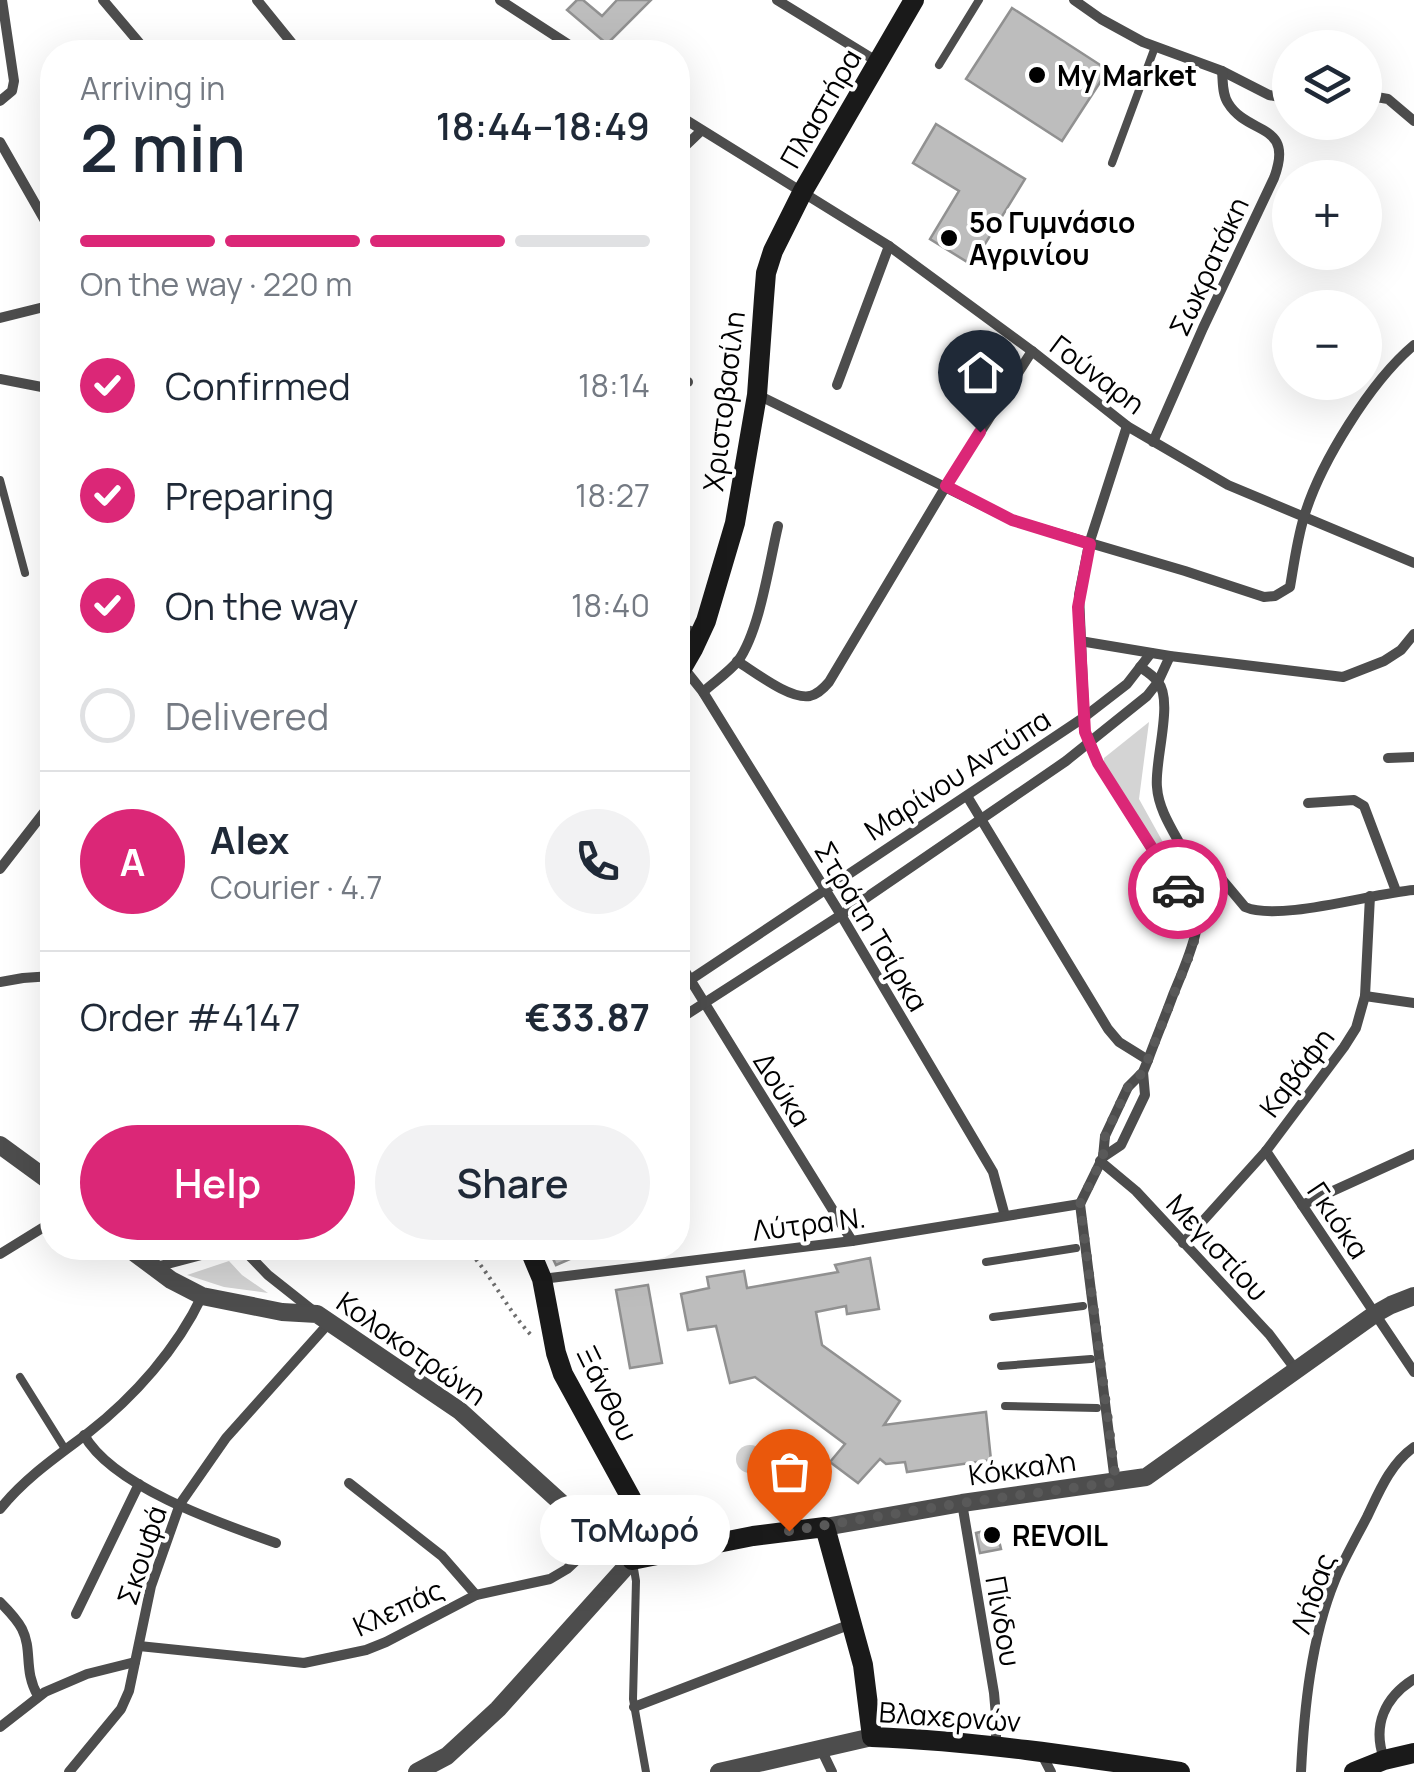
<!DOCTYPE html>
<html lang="en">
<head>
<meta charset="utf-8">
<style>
  :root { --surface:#fff; --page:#f2f2f3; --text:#1f2937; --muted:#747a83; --line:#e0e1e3; --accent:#db2777 }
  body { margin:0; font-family:Manrope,sans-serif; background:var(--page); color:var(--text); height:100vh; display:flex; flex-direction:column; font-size:38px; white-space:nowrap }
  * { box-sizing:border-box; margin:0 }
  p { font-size:32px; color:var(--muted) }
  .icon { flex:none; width:55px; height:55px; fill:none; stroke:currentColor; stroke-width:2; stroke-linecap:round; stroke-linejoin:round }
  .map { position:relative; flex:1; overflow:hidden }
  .panel { position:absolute; left:40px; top:40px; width:650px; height:1220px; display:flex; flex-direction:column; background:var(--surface); border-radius:40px; box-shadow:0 10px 40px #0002 }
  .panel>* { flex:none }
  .tools { position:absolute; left:1272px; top:30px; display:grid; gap:20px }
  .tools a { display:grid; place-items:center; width:110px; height:110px; border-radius:50%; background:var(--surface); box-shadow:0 10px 40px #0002; font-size:50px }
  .pin { position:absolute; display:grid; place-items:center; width:85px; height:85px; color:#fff; margin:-102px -42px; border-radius:50% 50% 50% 0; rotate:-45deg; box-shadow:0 0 10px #0007 }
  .pin .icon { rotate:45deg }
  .courier { position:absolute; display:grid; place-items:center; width:100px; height:100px; margin:-50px; border:8px solid #db2777; border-radius:50%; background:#fff; color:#222; box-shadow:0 2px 12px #0007 }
  .bubble { position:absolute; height:70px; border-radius:35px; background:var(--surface); box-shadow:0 10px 40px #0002; font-size:32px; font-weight:600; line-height:70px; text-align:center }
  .summary em { font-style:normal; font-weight:600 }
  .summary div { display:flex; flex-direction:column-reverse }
  .summary { display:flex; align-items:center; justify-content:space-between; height:170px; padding:0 40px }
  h1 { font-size:65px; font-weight:600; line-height:75px }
  .bar { display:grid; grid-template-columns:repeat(4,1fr); gap:15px 10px; align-content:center; height:120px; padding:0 40px }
  .bar i { height:12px; border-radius:8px; background:var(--line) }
  .bar .selected { background:var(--accent) }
  .bar p { grid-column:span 4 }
  .line { display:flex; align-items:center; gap:25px; padding:0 40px; border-top:2px solid var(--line) }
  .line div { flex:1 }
  .round { display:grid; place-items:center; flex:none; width:105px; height:105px; border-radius:52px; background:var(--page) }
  ol { padding:0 40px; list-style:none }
  li { display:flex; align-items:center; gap:30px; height:110px }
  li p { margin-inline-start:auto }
  li .icon { padding:10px; border-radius:50%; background:var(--accent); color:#fff; stroke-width:4 }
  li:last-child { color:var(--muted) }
  li i { width:55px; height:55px; border:5px solid var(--line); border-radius:50% }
  .action { display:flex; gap:20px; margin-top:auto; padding:20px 40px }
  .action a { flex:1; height:115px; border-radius:60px; background:var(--accent); color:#fff; font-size:40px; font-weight:600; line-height:115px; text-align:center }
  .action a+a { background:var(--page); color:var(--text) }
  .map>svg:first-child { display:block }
  .green { fill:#d4d4d4 }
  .building { fill:#bdbdbd; stroke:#919191; stroke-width:2.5 }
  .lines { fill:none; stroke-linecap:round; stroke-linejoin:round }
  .path { stroke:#6f6f6f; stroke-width:4; stroke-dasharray:2.5 5; stroke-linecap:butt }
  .service { stroke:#4d4d4d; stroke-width:8 }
  .minor { stroke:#4d4d4d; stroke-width:10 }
  .tertiary { stroke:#4d4d4d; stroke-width:18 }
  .secondary { stroke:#1a1a1a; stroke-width:20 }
  .done { stroke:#595959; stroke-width:10; stroke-dasharray:0 18 }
  .route { stroke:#db2777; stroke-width:12 }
  .poi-dot { fill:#000; stroke:#fff; stroke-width:4 }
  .labels { text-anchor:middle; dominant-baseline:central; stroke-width:8; stroke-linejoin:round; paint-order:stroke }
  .poi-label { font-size:28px; font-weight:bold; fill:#000; stroke:#fff; text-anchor:start }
  .street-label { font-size:28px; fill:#000; stroke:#fff }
</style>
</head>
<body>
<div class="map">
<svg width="1414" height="1772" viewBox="0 0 1414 1772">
  <rect width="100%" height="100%" fill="#fff"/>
  <g class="green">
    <polygon points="1149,722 1139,799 1179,871 1180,880 1168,868 1103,765 1104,758"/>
    <polygon points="229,1261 242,1275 268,1293 224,1287 187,1275"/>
    <circle cx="750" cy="1459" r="14"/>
  </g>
  <g class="building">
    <polygon points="577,0 583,0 602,16 617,0 651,0 607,44 567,10"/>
    <polygon points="1012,8 1108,70 1062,141 966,79"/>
    <polygon points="936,124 1025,179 972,265 930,239 959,191 913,163"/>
    <polygon points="548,1248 595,1248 556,1265"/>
    <polygon points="870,1258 879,1309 847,1314 846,1306 816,1312 822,1345 900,1401 884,1425 986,1412 991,1460 907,1472 905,1462 886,1464 880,1459 858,1483 830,1462 845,1444 755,1377 730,1383 716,1326 688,1330 681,1294 709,1288 707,1277 744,1271 747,1288 838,1272 835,1265"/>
    <polygon points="648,1285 662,1363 630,1368 616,1290"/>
    <polygon points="996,1528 1001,1549 980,1553 976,1533"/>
  </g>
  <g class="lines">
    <path class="path" d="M466,1248C492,1275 506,1309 532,1336"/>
    <g class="service">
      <polyline points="939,65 979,0"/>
      <polyline points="1112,163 1155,47"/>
      <polyline points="0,480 25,573"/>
      <polyline points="678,626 697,632"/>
      <polyline points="986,1262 1076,1248"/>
      <polyline points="993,1317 1083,1306"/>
      <polyline points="1001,1366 1091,1359"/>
      <polyline points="20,1377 65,1449"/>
      <polyline points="1005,1406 1097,1408"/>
      <polyline points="633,1563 636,1581 633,1699 646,1772"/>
    </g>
    <g class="minor">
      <polyline points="103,0 147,52"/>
      <polyline points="257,0 299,52"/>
      <polyline points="500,0 580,52"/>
      <polyline points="777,0 878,62"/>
      <polyline points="1074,0 1101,19 1143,42 1222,71 1269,95 1290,99"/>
      <polyline points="1365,95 1388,99 1414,121"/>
      <polyline points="0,101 12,91 14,81 2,0"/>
      <polyline points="678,115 889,246 1032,351 1127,426 1228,485 1414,563"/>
      <polyline points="0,142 52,233"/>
      <polyline points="678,153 701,131"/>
      <polyline points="0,318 52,305"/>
      <polyline points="0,379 52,389"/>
      <polyline points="678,382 688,382"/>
      <polyline points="837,385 889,246"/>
      <path d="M758,395L1012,520L1185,571L1264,597L1275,596L1290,587C1294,564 1297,540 1304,517C1320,463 1371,381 1414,345"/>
      <polyline points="1127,426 1089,544 1079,595 1085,732 1098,763 1176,887 1198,915"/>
      <path d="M1153,442L1203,328L1274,178C1295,122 1248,136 1228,103C1222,94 1223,81 1222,71"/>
      <polyline points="1080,641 1170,656 1343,677 1384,661 1401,650 1414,634"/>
      <path d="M737,661C755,672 790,700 810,696C818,694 824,688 829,682L946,486L1032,351"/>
      <polyline points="683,667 703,692 841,915 993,1172 1005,1216"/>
      <path d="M703,692C714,682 729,672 738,661C760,630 769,564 778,526"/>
      <polyline points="1388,758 1414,757"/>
      <polyline points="967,796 1108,1029 1119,1042 1148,1060"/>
      <polyline points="1308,803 1354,800 1364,806 1396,891"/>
      <path d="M1184,845L1214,870L1245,907C1279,922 1373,893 1414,890"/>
      <polyline points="0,869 52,802"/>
      <polyline points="678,960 852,1241"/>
      <polyline points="0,982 23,978 52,976"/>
      <polyline points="678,988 1083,718 1127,684 1151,653"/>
      <polyline points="1365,996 1414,1003"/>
      <polyline points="678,1020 841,915 1066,761 1147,696 1158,682 1170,656"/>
      <polyline points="1266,1151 1414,1372"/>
      <polyline points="1103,1157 1121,1145 1145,1095 1143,1072"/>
      <polyline points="1100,1161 1136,1191 1269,1334 1296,1370"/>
      <polyline points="1302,1205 1414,1154"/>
      <polyline points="1183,1243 1266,1151 1344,1047 1356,1028 1365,996 1370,896"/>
      <polyline points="242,1248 268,1275 316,1313"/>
      <polyline points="0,1254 52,1222"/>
      <polyline points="156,1267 228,1248"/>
      <polyline points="542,1279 852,1241 1080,1204"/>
      <path d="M84,1435C113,1487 222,1524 276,1543"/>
      <path d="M1115,1482L1080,1204L1103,1157L1105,1136L1128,1087L1143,1072L1148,1060C1156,1038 1165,1017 1173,995C1190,954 1209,915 1193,871C1183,843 1159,817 1157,787C1154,762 1174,701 1158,682C1154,676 1146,671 1140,667"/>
      <polyline points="349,1483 442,1556 476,1595"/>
      <polyline points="962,1503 994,1693 996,1716 996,1746"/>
      <path d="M0,1509C25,1478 56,1457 88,1433C134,1397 177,1349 202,1296"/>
      <path d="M0,1602C8,1610 17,1619 22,1629C33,1651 23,1670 38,1696"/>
      <polyline points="76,1614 139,1484"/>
      <polyline points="139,1646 304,1663 366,1650 386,1642 476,1595 550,1579 567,1569 600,1538"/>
      <polyline points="634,1707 851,1624"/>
      <polyline points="0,1727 45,1692 87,1674 135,1662"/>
      <polyline points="820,1747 832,1772"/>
      <polyline points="1040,1751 1051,1772"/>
      <path d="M1384,1759C1372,1725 1385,1697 1414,1679"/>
      <polyline points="69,1772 121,1709 129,1691 151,1586 180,1504 226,1438 329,1323"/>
      <path d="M1301,1772C1304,1710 1311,1638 1335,1580C1344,1559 1356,1538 1367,1517C1379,1492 1390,1464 1414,1447"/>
    </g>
    <g class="tertiary">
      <polyline points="0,1145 52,1183"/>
      <polyline points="128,1248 171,1280 202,1296 282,1312 317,1314 460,1411 600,1538 632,1560 498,1709 447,1756 417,1772"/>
      <polyline points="825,1527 962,1503 1146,1477 1375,1314 1391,1305 1414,1296"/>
      <polyline points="719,1772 872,1737"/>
    </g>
    <g class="secondary">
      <polyline points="678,675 693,649 706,621 735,523 757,395 764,298 766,273 773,251 803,191 914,0"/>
      <path d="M529,1248L542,1279L556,1353L563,1374L631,1498C639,1520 641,1538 632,1560L753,1536L825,1527L863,1665L872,1737C976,1741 1077,1756 1180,1772"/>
      <polyline points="1354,1772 1384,1760 1414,1753"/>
    </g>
  </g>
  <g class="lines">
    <polyline class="done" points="789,1531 962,1503 1116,1482 1080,1204 1103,1157 1105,1136 1128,1087 1143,1072 1193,946 1199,916 1178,889"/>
    <polyline class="route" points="980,432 946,486 1012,520 1090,544 1078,607 1085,732 1098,763 1178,889"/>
  </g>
  <g class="poi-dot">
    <circle cx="1037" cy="75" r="10"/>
    <circle cx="949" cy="238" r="10"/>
    <circle cx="992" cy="1535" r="10"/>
  </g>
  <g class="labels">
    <g class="poi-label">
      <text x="1057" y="75">My Market</text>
      <text x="969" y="222">5ο Γυμνάσιο<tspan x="969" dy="32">Αγρινίου</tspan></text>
      <text x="1012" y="1535">REVOIL</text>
    </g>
    <g class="street-label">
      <text transform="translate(820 108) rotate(-60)">Πλαστήρα</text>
      <text transform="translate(1208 266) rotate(-65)">Σωκρατάκη</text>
      <text transform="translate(1098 374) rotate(37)">Γούναρη</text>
      <text transform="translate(723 401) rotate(-83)">Χριστοβασίλη</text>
      <text transform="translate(957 774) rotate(-33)">Μαρίνου Αντύπα</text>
      <text transform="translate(872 926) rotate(59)">Στράτη Τσίρκα</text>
      <text transform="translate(1296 1072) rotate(-53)">Καβάφη</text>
      <text transform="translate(783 1089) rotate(58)">Δούκα</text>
      <text transform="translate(1339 1220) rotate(56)">Γκιόκα</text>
      <text transform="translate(809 1223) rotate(-7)">Λύτρα Ν.</text>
      <text transform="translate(1218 1247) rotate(47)">Μεγιστίου</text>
      <text transform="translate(412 1348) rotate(35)">Κολοκοτρώνη</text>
      <text transform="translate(608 1393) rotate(64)">Ξάνθου</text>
      <text transform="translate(1022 1467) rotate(-8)">Κόκκαλη</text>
      <text transform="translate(141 1555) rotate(-72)">Σκουφά</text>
      <text transform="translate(1312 1593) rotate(-71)">Λήδας</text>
      <text transform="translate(398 1607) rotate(-25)">Κλεπάς</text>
      <text transform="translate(1004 1621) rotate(80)">Πίνδου</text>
      <text transform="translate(950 1716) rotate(4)">Βλαχερνών</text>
    </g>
  </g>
</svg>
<div class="tools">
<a><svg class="icon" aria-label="layers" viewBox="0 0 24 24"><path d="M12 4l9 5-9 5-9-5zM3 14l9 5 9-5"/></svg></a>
<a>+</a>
<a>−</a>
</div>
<div class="pin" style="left:789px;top:1531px;background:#ea580c"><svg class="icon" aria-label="bag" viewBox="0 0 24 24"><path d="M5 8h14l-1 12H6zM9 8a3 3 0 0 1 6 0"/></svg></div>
<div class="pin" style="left:980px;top:432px;background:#1f2937"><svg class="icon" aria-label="home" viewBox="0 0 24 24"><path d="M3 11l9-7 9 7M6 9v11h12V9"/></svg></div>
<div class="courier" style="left:1178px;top:889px"><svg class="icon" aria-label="car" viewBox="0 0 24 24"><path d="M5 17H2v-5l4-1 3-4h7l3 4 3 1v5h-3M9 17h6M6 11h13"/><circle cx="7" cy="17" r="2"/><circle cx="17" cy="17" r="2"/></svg></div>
<div class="bubble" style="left:540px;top:1495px;width:190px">ΤοΜωρό</div>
<section class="panel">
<div class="summary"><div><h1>2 min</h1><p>Arriving in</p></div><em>18:44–18:49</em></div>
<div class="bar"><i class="selected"></i><i class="selected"></i><i class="selected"></i><i></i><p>On the way · 220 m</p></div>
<ol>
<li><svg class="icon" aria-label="check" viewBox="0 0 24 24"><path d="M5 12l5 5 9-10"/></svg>Confirmed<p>18:14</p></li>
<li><svg class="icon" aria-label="check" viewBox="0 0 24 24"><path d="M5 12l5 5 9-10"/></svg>Preparing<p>18:27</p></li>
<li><svg class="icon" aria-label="check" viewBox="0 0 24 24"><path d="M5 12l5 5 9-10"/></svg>On the way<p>18:40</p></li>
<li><i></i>Delivered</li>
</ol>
<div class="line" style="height:180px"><b class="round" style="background:var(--accent);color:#fff">A</b><div><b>Alex</b><p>Courier · 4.7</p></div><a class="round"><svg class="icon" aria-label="phone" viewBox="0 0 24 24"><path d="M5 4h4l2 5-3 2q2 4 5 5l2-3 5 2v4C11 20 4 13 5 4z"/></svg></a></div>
<div class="line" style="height:130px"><div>Order #4147</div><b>€33.87</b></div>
<div class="action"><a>Help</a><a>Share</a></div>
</section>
</div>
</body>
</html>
